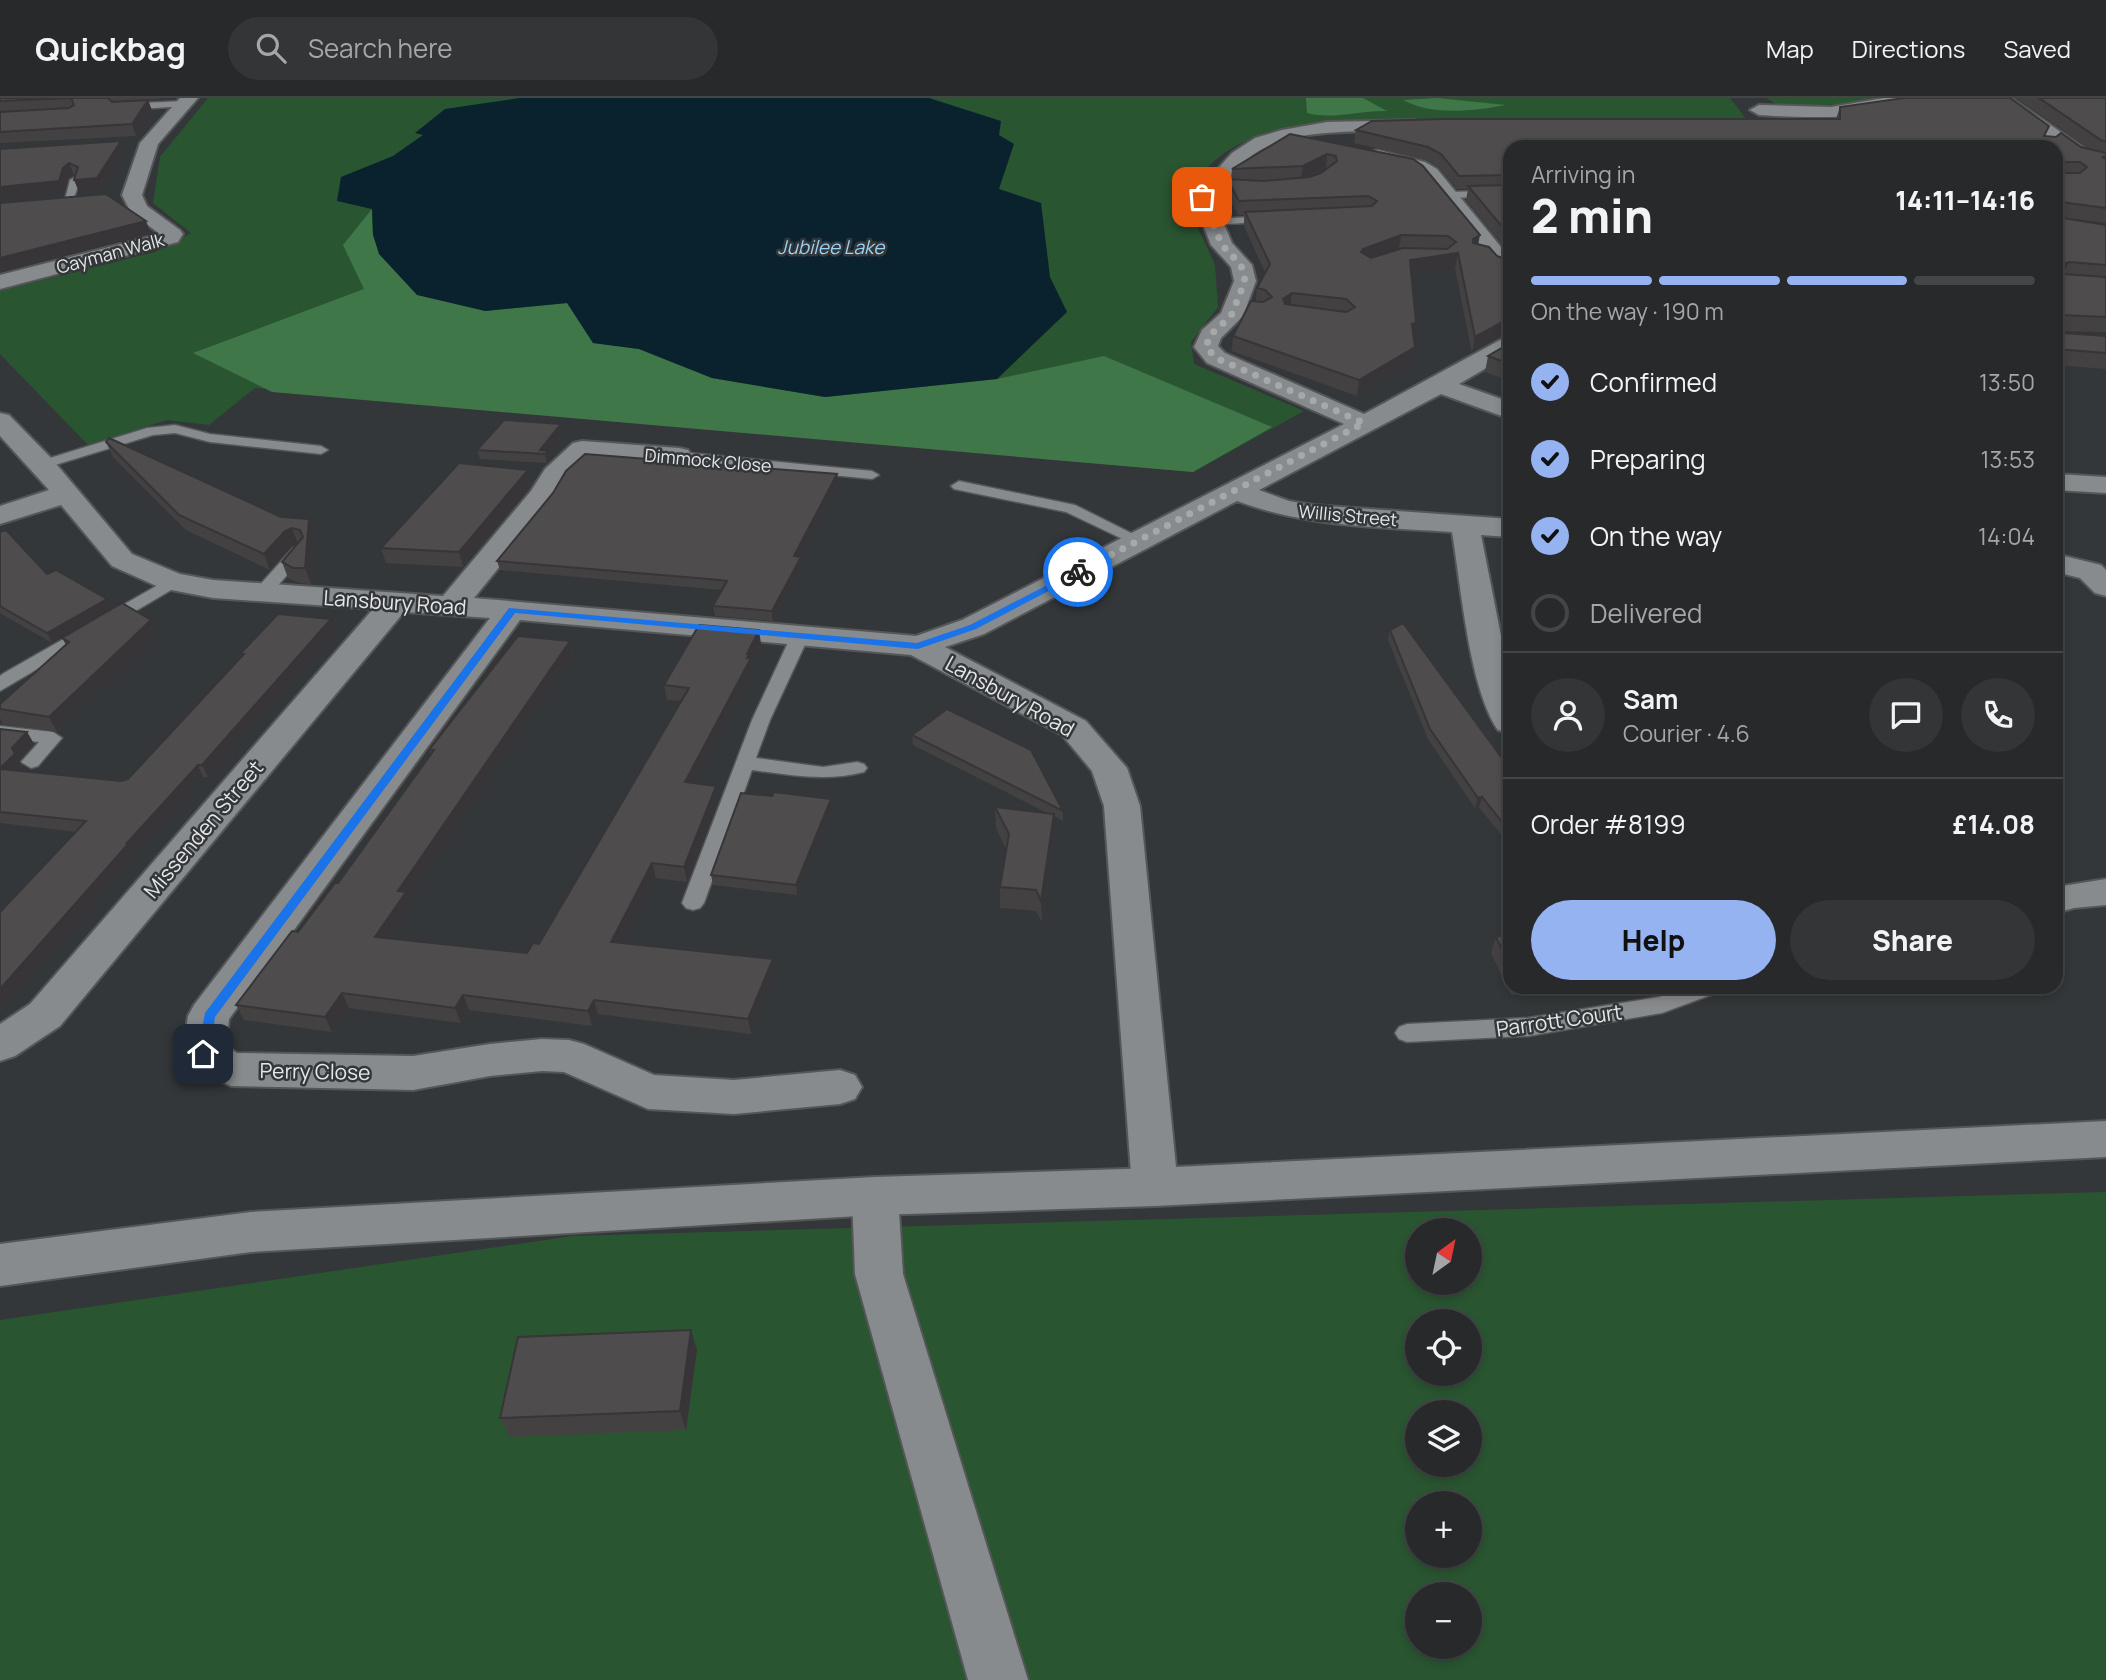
<!DOCTYPE html>
<html lang="en">
<head>
<meta charset="utf-8">
<style>
  :root { --surface:#27292b; --page:#333537; --text:#f1f3f6; --muted:#a4a6a9; --line:#434547; --accent:#95b2f1 }
  body { margin:0; font-family:Manrope,sans-serif; background:var(--page); color:var(--text); height:100vh; display:flex; flex-direction:column; font-size:26px; white-space:nowrap }
  * { box-sizing:border-box; margin:0 }
  p { font-size:23px; color:var(--muted) }
  .icon { flex:none; width:38px; height:38px; fill:none; stroke:currentColor; stroke-width:2; stroke-linecap:round; stroke-linejoin:round }
  .map { position:relative; flex:1; overflow:hidden }
  .drawer { position:absolute; left:1503px; top:42px; width:560px; height:854px; display:flex; flex-direction:column; background:var(--surface); border-radius:21px; box-shadow:0 4px 10px #0003,0 0 0 2px var(--line) }
  .drawer>* { flex:none }
  .needle { width:46px; rotate:33deg }
  .tools { position:absolute; left:1405px; top:1120px; display:grid; gap:14px }
  .tools a { display:grid; place-items:center; width:77px; height:77px; border-radius:50%; background:var(--surface); box-shadow:0 4px 10px #0003,0 0 0 2px var(--line); font-size:35px }
  .pin { position:absolute; display:grid; place-items:center; width:60px; height:60px; color:#fff; margin:-30px; border-radius:14px; box-shadow:0 4px 10px #0006 }
  .courier { position:absolute; display:grid; place-items:center; width:70px; height:70px; margin:-35px; border:5px solid #1a73e8; border-radius:50%; background:#fff; color:#222; box-shadow:0 2px 9px #0007 }
  .summary em { font-style:normal; font-weight:800 }
  .summary div { display:flex; flex-direction:column-reverse }
  .summary { display:flex; align-items:center; justify-content:space-between; height:119px; padding:0 28px }
  h1 { font-size:46px; font-weight:800; line-height:52px }
  .bar { display:grid; grid-template-columns:repeat(4,1fr); gap:10px 7px; align-content:center; height:84px; padding:0 28px }
  .bar i { height:9px; border-radius:5px; background:var(--line) }
  .bar .current { background:var(--accent) }
  .bar p { grid-column:span 4 }
  .line { display:flex; align-items:center; gap:18px; padding:0 28px; border-top:2px solid var(--line) }
  .line div { flex:1 }
  .round { display:grid; place-items:center; flex:none; width:74px; height:74px; border-radius:37px; background:var(--page) }
  ol { padding:0 28px; list-style:none }
  li { display:flex; align-items:center; gap:21px; height:77px }
  li p { margin-inline-start:auto }
  li .icon { padding:7px; border-radius:50%; background:var(--accent); color:#111; stroke-width:4 }
  li:last-child { color:var(--muted) }
  li i { width:38px; height:38px; border:4px solid var(--line); border-radius:50% }
  .cta { display:flex; gap:14px; margin-top:auto; padding:14px 28px }
  .cta a { flex:1; height:80px; border-radius:42px; background:var(--accent); color:#111; font-size:28px; font-weight:800; line-height:80px; text-align:center }
  .cta a+a { background:var(--page); color:var(--text) }
  header { display:flex; align-items:center; gap:42px; box-sizing:border-box; height:98px; padding:0 35px; background:var(--surface); border-bottom:2px solid var(--line) }
  header strong { font-size:33px }
  nav { display:flex; gap:38px; margin-inline-start:auto; font-size:24px }
  .search { width:490px; height:63px; background:var(--page); display:flex; align-items:center; gap:18px; box-sizing:border-box; padding:0 24px; border-radius:38px; color:var(--muted); font-size:26px }
  .map>svg:first-child { display:block }
  .green { fill:#2a5531; fill-rule:evenodd }
  .forest { fill:#407749 }
  .water { fill:#0a212e }
  .lines { fill:none; stroke-linecap:round; stroke-linejoin:round }
  .lane-casing { stroke:#545658; stroke-width:3 }
  .street-casing { stroke:#545658; stroke-width:4 }
  .secondary-casing { stroke:#545658; stroke-width:4 }
  .lane { fill:#888b8d; fill-rule:evenodd }
  .street { fill:#888b8d; fill-rule:evenodd }
  .secondary { fill:#888b8d; fill-rule:evenodd }
  .wall { fill:#444143; fill-rule:evenodd }
  .shaded-wall { fill:#373537 }
  .building { fill:#4f4c4e; stroke:#373537; stroke-width:2; fill-rule:evenodd }
  .route { fill:#1a73e8 }
  .done { stroke:#a6a9aa; stroke-width:7; stroke-dasharray:0 12.6 }
  .labels { text-anchor:middle; dominant-baseline:central; stroke-width:5; stroke-linejoin:round; paint-order:stroke }
  .far-street-label { font-size:18px; fill:#e4e6e7; stroke:#343739 }
  .far-water-label { font-size:19px; font-style:italic; fill:#9ad2f3; stroke:#343739 }
  .street-label { font-size:21px; fill:#e4e6e7; stroke:#343739 }
</style>
</head>
<body>
<header>
<strong>Quickbag</strong>
<div class="search"><svg class="icon" aria-label="search" viewBox="0 0 24 24"><circle cx="10" cy="10" r="6"/><path d="M15 15l6 6"/></svg>Search here</div>
<nav><a>Map</a><a>Directions</a><a>Saved</a></nav>
</header>
<div class="map">
<svg width="2106" height="1582" viewBox="0 0 2106 1582">
  <rect width="100%" height="100%" fill="#343739"/>
  <g class="green">
    <path d="M208,0H1730L1747,22H1358C1311,26 1250,30 1213,64C1202,74 1193,86 1183,97L1215,167L1218,209L1191,244L1194,266L1304,313L1193,374L255,290L209,327L167,322L88,347L0,256V193L155,154L191,135L153,105L160,59Z"/>
    <polygon points="1766,0 1869,0 1853,6 1780,8"/>
    <path d="M2106,1094V1582H0V1222L572,1138ZM1418,1132H1470V1185H1418ZM1418,1223H1470V1276H1418ZM1418,1314H1470V1367H1418ZM1418,1405H1470V1458H1418ZM1418,1496H1470V1549H1418Z"/>
  </g>
  <g class="forest">
    <path d="M1306,0H1363L1387,13C1360,12 1333,22 1307,15Z"/>
    <path d="M1437,0L1506,7C1473,13 1433,18 1403,2Z"/>
    <polygon points="372,111 373,137 485,213 568,205 593,245 639,251 712,280 825,299 997,281 1104,258 1272,329 1193,374 272,294 193,255 364,191 343,147"/>
  </g>
  <polygon class="water" points="520,0 929,0 1001,23 999,37 1014,46 999,91 1041,105 1050,179 1067,214 997,281 825,299 712,280 639,251 593,245 567,205 485,213 417,197 379,156 373,137 372,111 337,103 341,79 393,58 423,37 415,35 445,11"/>
  <g class="lines">
    <g class="lane-casing">
      <g id="lane">
        <polygon points="184,3 189,6 187,8 122,12 117,9 122,6"/>
        <polygon points="75,79 80,82 73,103 64,105 70,82"/>
        <polygon points="1510,92 1510,98 1450,100 1445,97 1450,94"/>
        <polygon points="1273,118 1277,119 1277,123 1212,127 1206,124 1212,121"/>
        <polygon points="175,327 210,336 321,348 328,352 321,356 210,344 175,335 153,337 42,371 35,367 37,364 147,330"/>
        <polygon points="679,354 872,373 879,377 872,381 674,361 672,358 674,355"/>
        <polygon points="959,383 1075,407 1145,442 1143,445 1131,445 1066,414 954,391 951,388"/>
        <polygon points="299,448 305,450 307,453 305,456 269,498 257,498 255,494 257,490 293,450"/>
        <polygon points="172,479 180,484 178,488 0,593 0,578 4,575"/>
        <path d="M800,533L809,538L770,622L756,660L823,669L857,664L864,666L867,670L864,674C826,684 790,677 752,672L704,805L700,810L693,812L686,810L682,805L752,622L791,538Z"/>
        <polygon points="0,628 53,634 62,640 38,668 31,670 21,664 39,644 0,640"/>
        <polygon points="1685,889 1719,889 1716,895 1662,915 1528,938 1407,944 1399,941 1395,935 1399,929 1407,926 1528,920 1659,899"/>
      </g>
    </g>
    <g class="street-casing">
      <g id="street">
        <polygon points="180,0 198,0 158,46 142,97 147,108 180,132 183,136 178,144 0,191 0,177 160,136 131,115 122,97 140,45"/>
        <path d="M1884,0H1910C1888,25 1791,19 1759,17L1750,12L1759,7L1831,9Z"/>
        <polygon points="1990,0 2011,0 2093,56 2091,60 2077,60"/>
        <path d="M1415,22L1424,27L1421,31C1408,34 1393,33 1379,33C1337,34 1289,33 1254,56C1237,67 1228,86 1212,98L1232,145L1252,167L1256,183L1243,218L1221,240L1218,248L1225,255L1364,316L1502,241L1510,239V256L1459,286L1510,304V321L1441,296L1259,392L1289,403L1313,407L1510,421V439L1481,437L1510,583V635L1498,632C1469,590 1461,487 1452,434C1379,429 1306,429 1237,403L984,536L945,549L1086,623L1127,670L1140,708L1178,1089L1171,1103L1155,1108L1139,1103L1132,1089L1104,708L1092,673L1062,637L911,557L520,522L229,921L226,948L237,955L413,958L490,946L542,941L569,942L584,946L654,977L734,982L840,972L855,977L862,989L855,1001L840,1006L734,1016L648,1011L564,974L542,973L490,978L413,992L231,988L188,968L182,956L188,918L194,907L490,520L404,514L60,928L15,958L0,963V926L30,906L373,511L213,500L161,490L112,468L61,407L0,426V408L49,392L0,338V315L9,317L52,361L132,456L180,476L213,482L443,498L531,393L545,371L573,345L582,343L679,350L688,352L692,358L688,364L679,366L589,359L566,381L553,403L474,500L916,538L962,522L1344,326L1207,265L1194,249L1202,232L1221,215L1234,183L1231,169L1211,147L1192,99L1232,55L1255,40L1282,32L1327,24Z"/>
        <polygon points="1378,52 1425,64 1437,71 1510,160 1510,176 1495,170 1423,79 1411,72 1371,62 1369,58 1371,54"/>
        <polygon points="2056,376 2106,379 2106,395 2056,392"/>
        <polygon points="2056,456 2101,467 2106,472 2106,498 2095,495 2080,480 2056,474"/>
        <polygon points="2106,781 2106,807 2074,810 2056,815 2056,789"/>
        <polygon points="875,1079 892,1084 898,1098 903,1176 1028,1582 968,1582 855,1176 852,1098 858,1084"/>
      </g>
    </g>
    <g class="secondary-casing">
      <polygon id="secondary" points="2106,1023 2106,1059 1155,1108 875,1117 251,1154 0,1188 0,1146 251,1114 875,1079 1155,1070"/>
    </g>
    <use href="#lane" class="lane"/>
    <use href="#street" class="street"/>
    <use href="#secondary" class="secondary"/>
  </g>
  <g class="wall">
    <polygon points="0,0 160,0 159,1 148,2 152,13 136,38 0,45"/>
    <polygon points="2016,0 2106,0 2106,125 2062,119 2062,120 2106,127 2106,234 2060,233 2063,235 2106,238 2106,271 2056,267 2056,49 1510,49 1510,156 1466,102 1468,91 1457,91 1439,69 1426,62 1354,45 1356,32 1836,21 1840,9 2049,28 2045,38 2090,51"/>
    <path d="M1290,36L1413,61L1478,147L1497,158L1510,163V237L1501,238L1472,255L1455,170L1412,176L1413,240L1412,265L1357,298L1232,253L1233,238L1256,203L1257,190L1265,174L1244,128V117H1238L1226,94L1227,81H1231L1232,71ZM1326,69L1327,70L1321,75L1306,79Z"/>
    <polygon points="121,43 126,54 102,91 79,94 75,77 74,77 67,81 64,95 0,51"/>
    <polygon points="1510,245 1510,283 1485,274 1488,258"/>
    <polygon points="564,335 549,353 551,362 547,365 480,361 477,352"/>
    <polygon points="106,344 281,419 309,421 315,437 311,486 299,485 288,480 282,464 298,446 291,448 270,472 186,432 113,359"/>
    <polygon points="528,372 532,386 463,469 386,465 381,450"/>
    <polygon points="837,376 838,386 800,459 802,468 773,523 715,518 713,508 722,492 500,472 497,463"/>
    <polygon points="0,434 47,476 112,511 52,545 0,515"/>
    <polygon points="151,522 157,536 57,634 3,626 0,620 0,606 66,547 62,540"/>
    <polygon points="1390,532 1510,671 1510,748 1479,709 1475,710 1428,641 1388,542"/>
    <polygon points="336,533 208,679 203,679 135,756 136,758 1,912 0,912 0,814 76,734 0,725 0,631 27,634 34,646 19,662 22,668 17,673 121,683 128,681 196,608 241,559 240,556"/>
    <polygon points="570,543 573,557 409,801 412,809 390,841 527,855 539,846 681,603 667,602 664,587 761,546 752,565 753,575 695,685 716,688 718,702 687,784 656,780 622,845 775,876 751,936 598,916 592,928 469,912 461,925 349,910 332,934 244,922 236,907 338,785 431,657 429,652"/>
    <polygon points="912,637 1063,713 1063,723 1054,718 1054,736 1042,824 1036,813 1000,810 1000,789 1006,751 996,730 995,709 1047,715 913,647"/>
    <polygon points="832,711 797,797 713,787 711,777"/>
    <polygon points="1510,835 1510,889 1594,889 1511,897 1491,855 1496,839"/>
    <polygon points="697,1252 686,1332 510,1339 500,1320"/>
  </g>
  <g class="shaded-wall">
    <polygon points="148,2 152,13 136,38 132,26"/>
    <polygon points="121,43 126,54 102,91 79,94 74,82"/>
    <polygon points="1327,56 1326,69 1301,81 1303,68"/>
    <polygon points="69,65 74,77 67,81 64,95 0,102 0,89"/>
    <polygon points="146,123 151,136 0,174 0,160"/>
    <polygon points="1401,137 1399,151 1361,166 1361,154 1363,151"/>
    <polygon points="1480,137 1477,152 1471,156 1473,141"/>
    <polygon points="1458,155 1455,170 1408,177 1410,162"/>
    <polygon points="2069,164 2062,178 2062,167"/>
    <polygon points="1292,195 1290,210 1281,216 1283,201"/>
    <polygon points="1510,222 1509,236 1501,238 1472,255 1475,239 1504,223"/>
    <polygon points="1416,225 1413,240 1412,226"/>
    <polygon points="1415,249 1412,265 1357,298 1359,282"/>
    <polygon points="561,326 564,335 549,353 551,362 547,365 545,356 540,352"/>
    <polygon points="528,372 532,386 463,469 459,454"/>
    <polygon points="837,376 838,386 796,468 794,458"/>
    <polygon points="309,421 315,437 311,486 305,470"/>
    <polygon points="292,430 298,446 291,448 270,472 264,456 285,433"/>
    <polygon points="801,459 802,468 773,523 772,513"/>
    <polygon points="107,501 112,511 52,545 47,535"/>
    <polygon points="331,521 336,533 208,679 202,667"/>
    <polygon points="151,522 157,536 57,634 49,619"/>
    <polygon points="759,532 761,546 752,565 753,575 688,699 685,684 747,556"/>
    <polygon points="570,543 573,557 409,801 412,809 381,854 375,839 398,793"/>
    <polygon points="27,634 34,646 19,662 22,668 7,683 0,670 12,650"/>
    <polygon points="198,667 203,679 135,756 136,758 1,912 0,910 0,891 127,745"/>
    <polygon points="716,688 718,702 687,784 684,769"/>
    <polygon points="1482,699 1479,709 1475,710 1478,700"/>
    <polygon points="831,701 832,711 797,797 796,787"/>
    <polygon points="1054,716 1054,736 1042,824 1041,803"/>
    <polygon points="652,765 656,780 615,859 611,844"/>
    <polygon points="773,861 775,876 751,936 748,921"/>
    <polygon points="342,895 349,910 332,934 325,919"/>
    <polygon points="463,897 469,912 461,925 455,910"/>
    <polygon points="594,902 598,916 592,928 588,913"/>
    <polygon points="691,1232 697,1252 686,1332 680,1313"/>
  </g>
  <g class="building">
    <polygon points="0,0 108,0 112,4 148,2 132,26 0,34 0,14 69,10 74,7 71,0 0,3"/>
    <path d="M1904,0H2010L2049,28L2044,38L2056,39L2061,35L2081,49L2106,55V59H2102L2106,61V110L2060,104L2062,120L2106,127V167L2069,164L2062,167L2064,176L2106,179V219L2061,217L2060,233L2063,235L2106,238V255L2056,251V49H1510V77L1459,78L1441,56L1428,49L1356,32L1372,23L1443,21H1840V9ZM2062,64H2080L2087,69L2080,75H2062L2059,72Z"/>
    <polygon points="2039,0 2106,0 2106,44 2101,42"/>
    <path d="M1290,36L1413,61L1423,68L1480,137L1473,141V145L1489,149L1497,158L1510,163V222L1504,223L1475,239L1458,155L1410,162L1416,225L1412,226L1415,249L1359,282L1233,238L1251,203L1263,204L1272,199L1265,192L1257,190L1270,166L1245,114L1372,108L1377,103L1368,98L1239,103L1227,81L1263,83L1309,79L1321,75L1337,63L1336,58L1327,56L1303,68L1232,71ZM1401,137L1448,138L1456,144L1447,151L1403,150L1371,160L1361,154L1363,151ZM1292,195L1346,201L1355,209L1346,214L1285,206L1283,201Z"/>
    <polygon points="121,43 97,80 74,82 78,69 69,65 63,70 59,83 0,89 0,51"/>
    <polygon points="1510,87 1510,138 1468,88"/>
    <polygon points="106,96 146,123 0,160 0,105"/>
    <polygon points="1510,245 1510,266 1488,258"/>
    <polygon points="504,322 561,326 540,352 548,353 545,356 477,352"/>
    <polygon points="109,340 281,419 309,421 305,470 293,470 282,464 303,439 300,432 292,430 285,433 264,456 179,417 106,344"/>
    <polygon points="585,356 837,376 794,458 801,459 772,513 713,508 727,483 720,482 497,463 553,395 566,373"/>
    <polygon points="459,365 528,372 459,454 381,450"/>
    <polygon points="6,432 47,476 56,472 107,501 47,535 0,508 0,434"/>
    <polygon points="122,505 151,522 49,619 0,611 0,606 69,544 62,540"/>
    <polygon points="278,516 331,521 202,667 198,667 127,745 129,745 0,891 0,814 86,723 0,714 0,671 121,683 128,681 244,556 240,556"/>
    <polygon points="1403,525 1510,671 1510,734 1482,699 1478,700 1430,631 1390,532"/>
    <polygon points="699,527 759,532 747,556 749,556 747,560 751,560 685,684 716,688 684,769 652,765 611,844 773,861 748,921 594,902 588,913 463,897 455,910 342,895 325,919 236,907 292,833 298,834 335,785 338,785 434,652 429,652 518,538 570,543 398,793 406,794 375,839 527,855 533,845 539,846 689,590 664,587"/>
    <polygon points="947,611 1031,652 1063,713 912,637"/>
    <polygon points="0,631 27,634 12,650 15,656 0,670"/>
    <polygon points="774,694 831,701 796,787 711,777 741,695 772,698"/>
    <polygon points="995,709 1054,716 1041,803 1036,792 1000,789 1009,736"/>
    <polygon points="1510,835 1510,869 1496,839"/>
    <polygon points="691,1232 680,1313 500,1320 518,1239"/>
  </g>
  <polygon class="route" points="1078,471 1082,474 1081,476 976,531 918,551 515,515 215,919 210,956 203,961 199,959 197,956 205,915 509,510 917,545 970,527"/>
  <g class="lines">
    <polyline class="done" points="1078,474 1364,325 1216,260 1206,249 1210,237 1231,218 1245,183 1241,167 1222,147 1202,99"/>
  </g>
  <g class="labels">
    <g class="far-street-label">
      <text transform="translate(110 155) rotate(-15)">Cayman Walk</text>
      <text transform="translate(708 362) rotate(5)">Dimmock Close</text>
      <text transform="translate(1348 417) rotate(5)">Willis Street</text>
    </g>
    <g class="far-water-label">
      <text x="831" y="149">Jubilee Lake</text>
    </g>
    <g class="street-label">
      <text transform="translate(395 504) rotate(4)">Lansbury Road</text>
      <text transform="translate(1010 598) rotate(29)">Lansbury Road</text>
      <text transform="translate(203 731) rotate(-50)">Missenden Street</text>
      <text transform="translate(1559 922) rotate(-8)">Parrott Court</text>
      <text transform="translate(315 973) rotate(1)">Perry Close</text>
    </g>
  </g>
</svg>
<div class="tools">
<a><svg class="needle" viewBox="-14 -14 28 28"><path d="M0-13l5 13h-10z" fill="#e53935"/><path d="M0 13l5-13h-10z" fill="#a4a6a9"/></svg></a>
<a><svg class="icon" aria-label="locate" viewBox="0 0 24 24"><circle cx="12" cy="12" r="6"/><path d="M12 2v4M12 18v4M2 12h4M18 12h4"/></svg></a>
<a><svg class="icon" aria-label="layers" viewBox="0 0 24 24"><path d="M12 4l9 5-9 5-9-5zM3 14l9 5 9-5"/></svg></a>
<a>+</a>
<a>−</a>
</div>
<div class="pin" style="left:1202px;top:99px;background:#ea580c"><svg class="icon" aria-label="bag" viewBox="0 0 24 24"><path d="M5 8h14l-1 12H6zM9 8a3 3 0 0 1 6 0"/></svg></div>
<div class="pin" style="left:203px;top:956px;background:#1f2937"><svg class="icon" aria-label="home" viewBox="0 0 24 24"><path d="M3 11l9-7 9 7M6 9v11h12V9"/></svg></div>
<div class="courier" style="left:1078px;top:474px"><svg class="icon" aria-label="bike" viewBox="0 0 24 24"><circle cx="6" cy="16" r="4"/><circle cx="18" cy="16" r="4"/><path d="M6 16l4-8h5l3 8M10 8l3 8H6M13 5h3"/></svg></div>
<section class="drawer">
<div class="summary"><div><h1>2 min</h1><p>Arriving in</p></div><em>14:11–14:16</em></div>
<div class="bar"><i class="current"></i><i class="current"></i><i class="current"></i><i></i><p>On the way · 190 m</p></div>
<ol>
<li><svg class="icon" aria-label="check" viewBox="0 0 24 24"><path d="M5 12l5 5 9-10"/></svg>Confirmed<p>13:50</p></li>
<li><svg class="icon" aria-label="check" viewBox="0 0 24 24"><path d="M5 12l5 5 9-10"/></svg>Preparing<p>13:53</p></li>
<li><svg class="icon" aria-label="check" viewBox="0 0 24 24"><path d="M5 12l5 5 9-10"/></svg>On the way<p>14:04</p></li>
<li><i></i>Delivered</li>
</ol>
<div class="line" style="height:126px"><a class="round"><svg class="icon" aria-label="person" viewBox="0 0 24 24"><circle cx="12" cy="8" r="4"/><path d="M4 21q1-7 8-7t8 7"/></svg></a><div><b>Sam</b><p>Courier · 4.6</p></div><a class="round"><svg class="icon" aria-label="chat" viewBox="0 0 24 24"><path d="M4 5h16v11H9l-5 4z"/></svg></a><a class="round"><svg class="icon" aria-label="phone" viewBox="0 0 24 24"><path d="M5 4h4l2 5-3 2q2 4 5 5l2-3 5 2v4C11 20 4 13 5 4z"/></svg></a></div>
<div class="line" style="height:91px"><div>Order #8199</div><b>£14.08</b></div>
<div class="cta"><a>Help</a><a>Share</a></div>
</section>
</div>
</body>
</html>
